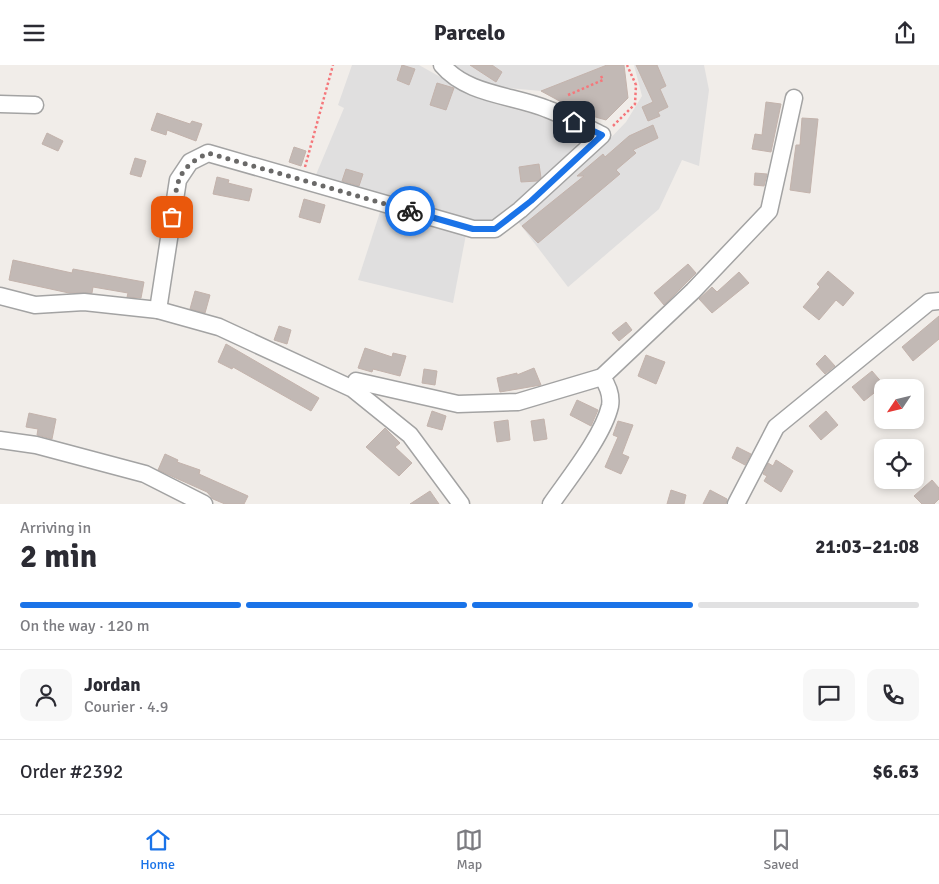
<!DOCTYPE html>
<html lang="en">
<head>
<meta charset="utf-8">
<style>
  :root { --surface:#fff; --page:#f7f7f7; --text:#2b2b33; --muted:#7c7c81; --line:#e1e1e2; --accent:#1a73e8 }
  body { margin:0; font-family:Signika,sans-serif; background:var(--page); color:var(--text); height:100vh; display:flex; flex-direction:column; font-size:19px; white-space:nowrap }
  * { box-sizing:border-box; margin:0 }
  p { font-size:16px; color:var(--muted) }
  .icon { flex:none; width:28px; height:28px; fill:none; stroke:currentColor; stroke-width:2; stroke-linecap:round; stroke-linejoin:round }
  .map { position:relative; height:439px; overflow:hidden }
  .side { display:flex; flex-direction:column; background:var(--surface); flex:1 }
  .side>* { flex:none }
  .needle { width:32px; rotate:235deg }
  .buttons { position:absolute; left:874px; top:314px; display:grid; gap:10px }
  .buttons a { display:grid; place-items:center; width:50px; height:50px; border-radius:10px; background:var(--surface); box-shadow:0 2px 8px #0003; font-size:25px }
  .pin { position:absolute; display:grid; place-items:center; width:42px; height:42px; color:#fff; margin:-21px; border-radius:10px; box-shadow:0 2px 8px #0006 }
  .courier { position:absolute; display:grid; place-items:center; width:50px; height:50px; margin:-25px; border:4px solid #1a73e8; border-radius:50%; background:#fff; color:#222; box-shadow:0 1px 6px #0007 }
  .overview em { font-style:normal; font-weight:800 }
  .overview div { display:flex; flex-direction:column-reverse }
  .overview { display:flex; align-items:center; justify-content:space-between; height:85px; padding:0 20px }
  h1 { font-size:32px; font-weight:800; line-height:38px }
  .bar { display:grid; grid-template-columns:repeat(4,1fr); gap:8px 5px; align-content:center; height:60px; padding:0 20px }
  .bar i { height:6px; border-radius:4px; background:var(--line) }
  .bar .selected { background:var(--accent) }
  .bar p { grid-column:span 4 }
  .line { display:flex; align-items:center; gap:12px; padding:0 20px; border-top:1px solid var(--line) }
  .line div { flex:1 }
  .round { display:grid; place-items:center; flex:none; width:52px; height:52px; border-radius:10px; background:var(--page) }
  header { display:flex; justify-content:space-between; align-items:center; height:65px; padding:0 20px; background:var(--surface); font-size:22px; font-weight:800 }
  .tab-bar { display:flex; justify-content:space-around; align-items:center; height:70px; border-top:1px solid var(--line); background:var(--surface); font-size:14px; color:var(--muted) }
  .tab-bar a { display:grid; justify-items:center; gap:2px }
  .tab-bar .selected { color:var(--accent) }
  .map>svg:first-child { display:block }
  .residential { fill:#e0dfdf }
  .building { fill:#c2b9b5; stroke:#c3b3ac }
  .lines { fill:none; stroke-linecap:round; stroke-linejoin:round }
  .minor-casing { stroke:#a3a3a3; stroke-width:19 }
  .path { stroke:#f5777b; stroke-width:2.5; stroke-dasharray:2.5 2.5; stroke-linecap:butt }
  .minor { stroke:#fff; stroke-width:16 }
  .done { stroke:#6a6968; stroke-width:5; stroke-dasharray:0 9 }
  .route { stroke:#1a73e8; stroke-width:6 }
</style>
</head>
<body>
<header><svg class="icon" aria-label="menu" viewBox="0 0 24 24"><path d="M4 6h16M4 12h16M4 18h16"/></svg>Parcelo<svg class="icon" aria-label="share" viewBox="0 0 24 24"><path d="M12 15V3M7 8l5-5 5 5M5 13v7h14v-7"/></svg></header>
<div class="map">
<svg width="939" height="439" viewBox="0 0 939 439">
  <rect width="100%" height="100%" fill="#f1ede9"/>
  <g class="residential">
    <polygon points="352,0 419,0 458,22 495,39 533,49 585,69 557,103 500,156 476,160 315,112 344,43 338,40"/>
    <polygon points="447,0 619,0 628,33 606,55 599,54 570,43 541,26 507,23 484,17 450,6"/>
    <polygon points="634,0 704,0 709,25 699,101 682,95 659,144 568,222 516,154 563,118 603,81 626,57 642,31"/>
    <polygon points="382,141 467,164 453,238 358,215"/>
  </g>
  <g class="building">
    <polygon points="402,0 415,4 409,20 397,15"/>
    <polygon points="470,0 492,0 502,7 496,17"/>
    <polygon points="607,0 624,0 628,33 606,55 582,48 541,26"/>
    <polygon points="636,0 657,0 666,21 660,24 668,42 658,47 660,51 648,56 642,42 653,37"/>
    <polygon points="437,18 454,23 446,45 430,40"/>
    <polygon points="766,37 781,39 771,87 752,84 755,69 762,70"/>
    <polygon points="157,48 190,59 192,56 202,59 196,76 167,65 166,70 151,65"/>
    <polygon points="802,53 818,54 810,128 790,125 796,80 800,80"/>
    <polygon points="653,60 658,73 633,85 636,88 616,105 620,109 538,178 522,161 584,111 577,111 603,89 605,92 629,71"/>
    <polygon points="47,68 63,76 58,86 42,79"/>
    <polygon points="294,82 306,86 301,101 289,97"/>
    <polygon points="135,93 146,96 141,112 130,109"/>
    <polygon points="539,99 541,113 537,116 521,117 519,102"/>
    <polygon points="346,104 363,109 359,121 342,116"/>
    <polygon points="755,108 767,109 764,121 754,120"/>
    <polygon points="217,112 229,115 228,118 252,124 249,136 213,129"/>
    <polygon points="304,134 325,140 320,158 299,152"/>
    <polygon points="13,195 72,208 73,204 144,217 141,233 127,232 128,228 93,222 92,228 69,228 9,215"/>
    <polygon points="688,199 696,208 664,240 654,228"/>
    <polygon points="828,206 854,228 843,241 836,235 819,255 803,242 820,222 817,219"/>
    <polygon points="739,207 749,218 712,248 699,234 712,222 717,227"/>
    <polygon points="195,226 210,230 205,248 190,244"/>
    <polygon points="939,251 939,274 913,296 902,282"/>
    <polygon points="626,257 632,265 619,276 612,268"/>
    <polygon points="279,261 291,265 287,279 274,275"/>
    <polygon points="226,279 319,333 311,346 233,302 232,304 218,297"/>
    <polygon points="365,283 392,292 393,288 406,291 400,311 373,304 372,307 358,303"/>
    <polygon points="646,290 665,297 656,319 638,311"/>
    <polygon points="825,290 835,301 825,309 816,299"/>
    <polygon points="534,303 541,320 500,327 497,313 517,308 517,310"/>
    <polygon points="424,304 437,306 435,320 422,318"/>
    <polygon points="872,306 884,320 864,336 852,322"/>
    <polygon points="577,335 598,345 591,361 570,350"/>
    <polygon points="432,346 446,351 442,365 427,361"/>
    <polygon points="826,346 838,360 821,375 809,361"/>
    <polygon points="29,348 56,354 52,374 37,370 38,364 26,362"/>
    <polygon points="544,354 547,374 534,376 531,356"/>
    <polygon points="508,355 510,375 497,377 494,357"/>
    <polygon points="618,356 633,360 622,389 629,392 621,409 605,402 618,372 613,370"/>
    <polygon points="385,363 400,378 395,382 412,398 399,411 366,382"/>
    <polygon points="737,382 751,389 745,400 732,393"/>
    <polygon points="165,389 178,395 177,397 200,405 199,409 248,431 244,439 225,439 213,434 207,427 158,405"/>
    <polygon points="776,395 793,406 781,427 764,416 767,411 763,409 768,398 773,401"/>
    <polygon points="932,415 939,423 939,434 934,439 922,439 914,431"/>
    <polygon points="671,425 686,430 684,439 667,439"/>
    <polygon points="710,425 727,434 726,439 703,439"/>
    <polygon points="430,426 439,439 410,439"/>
  </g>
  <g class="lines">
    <g class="minor-casing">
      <g id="minor">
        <polyline points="0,39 35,40"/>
        <polyline points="0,231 35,240 84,237 158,245 219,262 353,324 410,370 461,439"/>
        <path d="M158,245L178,115L190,97L208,88L473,164H495L520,145L602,70C584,61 566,51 547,44C513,30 467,30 442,0"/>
        <polyline points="356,316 458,339 518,337 602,312 693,226 769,146 794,33"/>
        <polyline points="0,375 36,380 145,409 204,439"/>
        <path d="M551,439C569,413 603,371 610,341C612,330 608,321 602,312"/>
        <polyline points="736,439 776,362 929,237 939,236"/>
      </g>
    </g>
    <g class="path">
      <polyline points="568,30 603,15 600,9"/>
      <polyline points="613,61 635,39 636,20 627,0"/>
      <polyline points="305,102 333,0"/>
    </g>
    <use href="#minor" class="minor"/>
  </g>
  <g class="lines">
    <path class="done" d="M172,152C178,118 174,105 208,88L410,146"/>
    <polyline class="route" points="410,146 473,164 495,164 531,136 602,70 574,57"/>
  </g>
</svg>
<div class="buttons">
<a><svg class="needle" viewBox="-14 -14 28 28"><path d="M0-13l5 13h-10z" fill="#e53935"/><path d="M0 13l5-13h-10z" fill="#7c7c81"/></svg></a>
<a><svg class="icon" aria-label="locate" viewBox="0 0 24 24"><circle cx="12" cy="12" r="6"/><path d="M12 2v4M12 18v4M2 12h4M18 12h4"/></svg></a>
</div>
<div class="pin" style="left:172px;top:152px;background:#ea580c"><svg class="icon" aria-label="bag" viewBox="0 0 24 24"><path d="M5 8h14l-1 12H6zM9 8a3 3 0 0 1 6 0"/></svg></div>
<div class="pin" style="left:574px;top:57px;background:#1f2937"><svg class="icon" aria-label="home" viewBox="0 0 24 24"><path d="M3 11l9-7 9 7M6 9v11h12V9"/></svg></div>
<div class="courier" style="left:410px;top:146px"><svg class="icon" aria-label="bike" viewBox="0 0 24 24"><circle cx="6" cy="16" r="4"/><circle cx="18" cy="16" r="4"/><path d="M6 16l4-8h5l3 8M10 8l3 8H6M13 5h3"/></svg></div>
</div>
<section class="side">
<div class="overview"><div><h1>2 min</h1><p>Arriving in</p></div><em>21:03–21:08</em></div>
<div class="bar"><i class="selected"></i><i class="selected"></i><i class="selected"></i><i></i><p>On the way · 120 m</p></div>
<div class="line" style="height:90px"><a class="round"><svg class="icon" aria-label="person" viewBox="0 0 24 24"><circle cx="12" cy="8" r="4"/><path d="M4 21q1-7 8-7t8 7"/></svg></a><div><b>Jordan</b><p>Courier · 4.9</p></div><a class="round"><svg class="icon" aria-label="chat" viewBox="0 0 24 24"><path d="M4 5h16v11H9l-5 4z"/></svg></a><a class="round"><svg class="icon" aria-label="phone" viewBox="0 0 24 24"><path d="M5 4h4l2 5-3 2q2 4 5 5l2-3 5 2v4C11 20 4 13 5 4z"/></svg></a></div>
<div class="line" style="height:65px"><div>Order #2392</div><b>$6.63</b></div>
</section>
<nav class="tab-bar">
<a class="selected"><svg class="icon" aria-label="home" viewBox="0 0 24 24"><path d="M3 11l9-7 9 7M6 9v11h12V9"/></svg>Home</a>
<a><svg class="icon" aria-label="map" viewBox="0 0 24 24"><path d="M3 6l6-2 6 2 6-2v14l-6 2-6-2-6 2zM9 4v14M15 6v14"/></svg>Map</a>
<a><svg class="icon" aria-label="saved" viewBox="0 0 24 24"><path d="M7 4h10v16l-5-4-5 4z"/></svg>Saved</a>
</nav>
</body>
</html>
